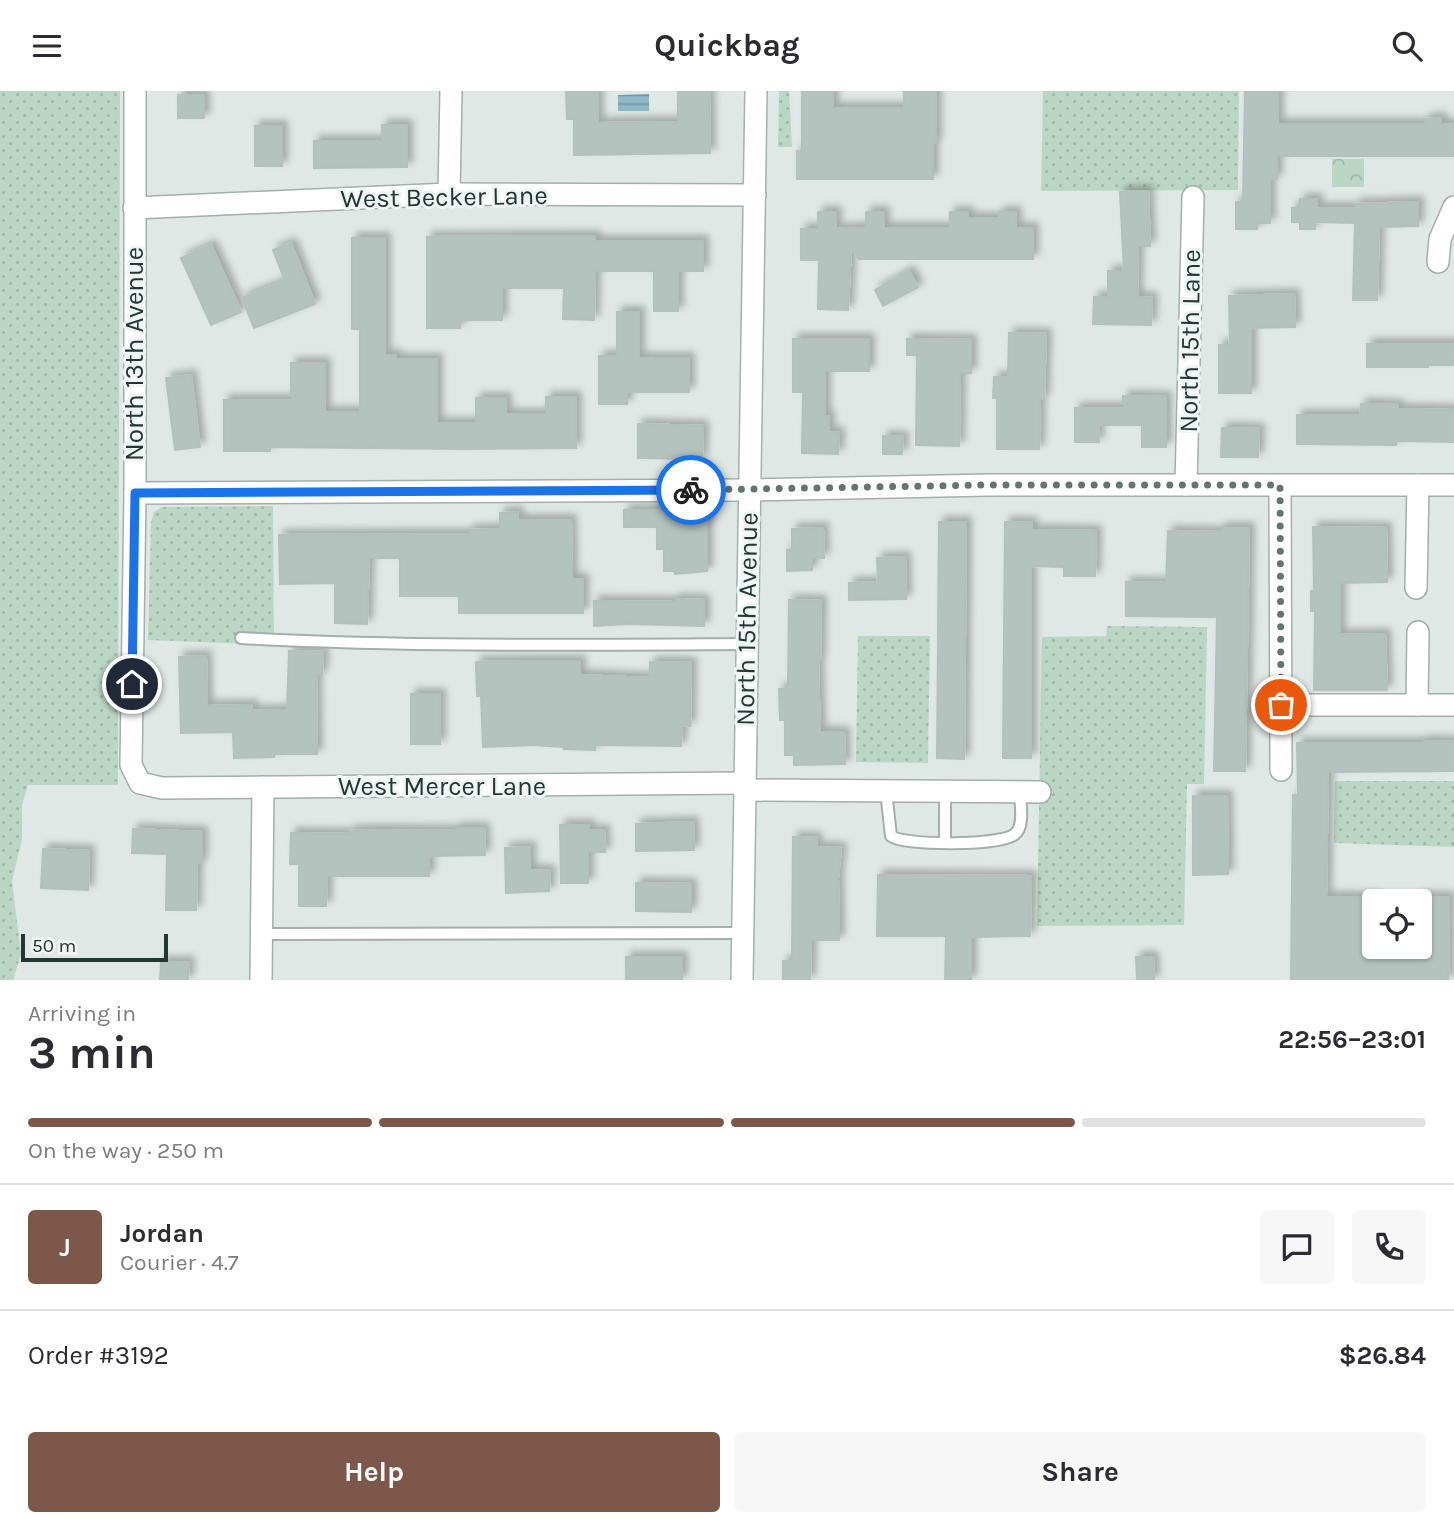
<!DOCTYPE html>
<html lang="en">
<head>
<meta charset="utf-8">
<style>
  :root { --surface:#fff; --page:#f7f7f7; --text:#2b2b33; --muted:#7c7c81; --line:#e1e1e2; --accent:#7d584a }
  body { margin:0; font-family:Karla,sans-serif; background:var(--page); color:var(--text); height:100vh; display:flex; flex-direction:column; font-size:26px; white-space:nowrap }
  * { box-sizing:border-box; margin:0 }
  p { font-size:23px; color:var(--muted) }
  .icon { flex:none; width:38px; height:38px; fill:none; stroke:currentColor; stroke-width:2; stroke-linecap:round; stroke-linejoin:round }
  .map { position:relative; height:889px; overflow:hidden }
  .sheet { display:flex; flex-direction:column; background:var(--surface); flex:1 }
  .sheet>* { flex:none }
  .controls { position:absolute; left:1362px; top:798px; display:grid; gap:14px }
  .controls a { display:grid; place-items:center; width:70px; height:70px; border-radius:7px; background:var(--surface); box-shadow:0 2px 5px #0004; font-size:35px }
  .scale { position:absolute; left:21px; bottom:18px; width:147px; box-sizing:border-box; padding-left:7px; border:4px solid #223633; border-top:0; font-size:19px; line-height:24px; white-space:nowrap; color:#223633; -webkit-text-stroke:5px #eff5f3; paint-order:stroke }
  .pin { position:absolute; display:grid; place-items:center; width:60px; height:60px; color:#fff; margin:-30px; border:4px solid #fff; border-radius:50%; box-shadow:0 2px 7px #0007 }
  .courier { position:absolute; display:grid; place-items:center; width:70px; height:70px; margin:-35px; border:5px solid #1a73e8; border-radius:50%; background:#fff; color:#222; box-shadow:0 2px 9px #0007 }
  .summary em { font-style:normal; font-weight:700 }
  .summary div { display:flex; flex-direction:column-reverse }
  .summary { display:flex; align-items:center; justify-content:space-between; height:119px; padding:0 28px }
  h1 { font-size:46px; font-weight:700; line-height:52px }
  .bar { display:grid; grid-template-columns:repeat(4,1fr); gap:10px 7px; align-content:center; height:84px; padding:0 28px }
  .bar i { height:9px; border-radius:5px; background:var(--line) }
  .bar .current { background:var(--accent) }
  .bar p { grid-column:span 4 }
  .line { display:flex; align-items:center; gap:18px; padding:0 28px; border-top:2px solid var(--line) }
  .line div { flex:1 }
  .round { display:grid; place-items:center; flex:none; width:74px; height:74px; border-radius:7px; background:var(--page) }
  .primary-button { display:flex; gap:14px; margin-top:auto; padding:14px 28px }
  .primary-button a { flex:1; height:80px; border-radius:7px; background:var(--accent); color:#fff; font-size:28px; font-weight:700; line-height:80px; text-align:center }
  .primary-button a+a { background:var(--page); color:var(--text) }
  header { display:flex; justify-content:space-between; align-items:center; height:91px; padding:0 28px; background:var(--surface); font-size:32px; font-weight:700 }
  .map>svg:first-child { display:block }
  .grass { fill:url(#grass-dots) }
  .park { fill:url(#park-crowns) }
  .water { fill:url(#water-rules) }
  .building { fill:#b5c3be; stroke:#b2c1bc; stroke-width:2; filter:url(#shadow) }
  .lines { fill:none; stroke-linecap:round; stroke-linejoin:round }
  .lane-casing { stroke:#a3afac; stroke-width:14 }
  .street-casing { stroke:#a3afac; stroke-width:24 }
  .secondary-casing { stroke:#a0b3ad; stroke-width:24 }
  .lane { stroke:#fff; stroke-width:10 }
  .street { stroke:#fff; stroke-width:21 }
  .secondary { stroke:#fff; stroke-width:21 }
  .done { stroke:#647471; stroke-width:7; stroke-dasharray:0 12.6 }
  .route { stroke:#1a73e8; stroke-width:9 }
  .labels { text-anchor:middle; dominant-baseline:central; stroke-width:6; stroke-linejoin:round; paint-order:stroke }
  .street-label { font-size:26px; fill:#223633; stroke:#eff5f3 }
</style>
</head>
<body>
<header><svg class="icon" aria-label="menu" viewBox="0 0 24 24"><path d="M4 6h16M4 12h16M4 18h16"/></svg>Quickbag<svg class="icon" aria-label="search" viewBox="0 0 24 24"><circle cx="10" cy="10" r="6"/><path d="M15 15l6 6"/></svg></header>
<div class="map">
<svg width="1454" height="889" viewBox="0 0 1454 889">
  <defs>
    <pattern id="grass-dots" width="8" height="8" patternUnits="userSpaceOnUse" patternTransform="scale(1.75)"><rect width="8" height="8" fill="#bad7c5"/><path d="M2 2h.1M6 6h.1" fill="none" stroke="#a0b9aa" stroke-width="1.8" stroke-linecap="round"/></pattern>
    <pattern id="park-crowns" width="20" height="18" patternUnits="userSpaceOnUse" patternTransform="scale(1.75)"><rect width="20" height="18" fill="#bad7c5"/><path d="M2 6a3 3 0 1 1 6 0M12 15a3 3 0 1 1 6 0" fill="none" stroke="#a0b9aa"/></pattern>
    <pattern id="water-rules" width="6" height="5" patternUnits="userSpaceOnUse" patternTransform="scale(1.75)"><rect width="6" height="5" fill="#8db9c8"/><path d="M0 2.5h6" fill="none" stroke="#7397a3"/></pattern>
    <filter id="shadow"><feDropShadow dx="5" dy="-5" stdDeviation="3.5" flood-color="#0004"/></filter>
  </defs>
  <rect width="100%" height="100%" fill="#dfe8e5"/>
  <g class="grass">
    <polygon points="0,0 120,0 118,694 28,694 22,714 22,748 12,790 21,863 13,889 0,889"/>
    <polygon points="779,0 789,0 792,56 778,56"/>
    <polygon points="1043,0 1239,0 1238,99 1041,100"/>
    <polygon points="273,415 274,554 148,549 151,432 154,421 162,416"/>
    <polygon points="1107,535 1207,536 1204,693 1187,693 1184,834 1037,835 1042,546 1106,545"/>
    <polygon points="858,545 930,545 928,672 856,671"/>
    <polygon points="1335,690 1454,690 1454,756 1334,752"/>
  </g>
  <rect class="park" x="1332" y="68" width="32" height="28"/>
  <polygon class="water" points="649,3 649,20 618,20 618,4"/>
  <g class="building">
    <polygon points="566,0 598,0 598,32 678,31 678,0 709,0 710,62 574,64 574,28 567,28"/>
    <polygon points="802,0 833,0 833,17 904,17 904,0 936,0 936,52 933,52 933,88 797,88 797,60 802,60"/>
    <polygon points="1245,0 1278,0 1278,33 1425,33 1425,28 1441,27 1441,33 1454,33 1454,65 1277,65 1277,88 1270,88 1270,132 1258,132 1257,138 1236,138 1236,111 1243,111"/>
    <rect x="178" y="4" width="26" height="23"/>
    <polygon points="382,34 407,34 407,76 314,77 314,50 382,50"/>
    <rect x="255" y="35" width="27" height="40"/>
    <polygon points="1148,100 1150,155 1138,155 1137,206 1152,207 1151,234 1093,233 1094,206 1108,206 1108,180 1124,180 1120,101"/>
    <polygon points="1300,108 1317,108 1317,117 1355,117 1355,113 1418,111 1418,135 1379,136 1377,209 1353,209 1355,132 1315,131 1315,138 1300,138 1300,131 1292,131 1292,117 1300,117"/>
    <polygon points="818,121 836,121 836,138 866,137 866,121 884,121 884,137 950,137 950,121 968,121 968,127 999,127 999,121 1016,121 1016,137 1033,137 1033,168 858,168 851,155 848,219 818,218 819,169 801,169 801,138 818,138"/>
    <polygon points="595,145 595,150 703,150 703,180 678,180 678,220 654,220 654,180 595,180 594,229 563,228 564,197 502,197 502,229 460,229 460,237 427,237 427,146"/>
    <polygon points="352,147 385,147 385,264 396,264 396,268 437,268 437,332 476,332 476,307 506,307 506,323 546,323 546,306 576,306 576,357 462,358 270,356 270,360 224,360 224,309 291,309 291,272 325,272 325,321 360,321 360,238 352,238"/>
    <polygon points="291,152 315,213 254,237 242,207 285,190 273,159"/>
    <polygon points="211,154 241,221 211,234 181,167"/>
    <polygon points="909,180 918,196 883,215 875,199"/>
    <polygon points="1294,203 1295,236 1251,237 1251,302 1219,302 1219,254 1230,254 1229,205"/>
    <polygon points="617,221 639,221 639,267 689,267 689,301 627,301 627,313 599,313 599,265 617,265"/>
    <polygon points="1009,242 1046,243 1044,308 1040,308 1039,358 997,358 997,307 993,307 994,286 1008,286"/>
    <polygon points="793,248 869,248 869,280 825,280 825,325 829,325 829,341 839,342 838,363 802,362 803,301 793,301"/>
    <polygon points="907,248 971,249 971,282 960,282 959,355 916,354 917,264 907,264"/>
    <polygon points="1367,253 1454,253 1454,274 1428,274 1428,276 1367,276"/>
    <polygon points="191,284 200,356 175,359 166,287"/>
    <polygon points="1123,305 1166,306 1166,356 1142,356 1142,334 1098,334 1099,351 1075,351 1075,317 1123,317"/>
    <polygon points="1361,313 1398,314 1398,318 1454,319 1454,351 1397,350 1396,354 1297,353 1297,324 1360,324"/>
    <polygon points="638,333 703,335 702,368 638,367"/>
    <polygon points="1222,337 1259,338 1258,366 1221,366"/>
    <polygon points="883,345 903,346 902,363 883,363"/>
    <polygon points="624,419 707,419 707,480 675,483 675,480 664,480 664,458 657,458 657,436 624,436"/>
    <polygon points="518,421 518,429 571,429 572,488 583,488 583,522 459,522 459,505 400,505 400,467 369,467 367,533 335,532 335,492 280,493 279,444 469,443 469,439 500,438 500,422"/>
    <polygon points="939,431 966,431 964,668 937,667"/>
    <polygon points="1005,431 1032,432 1032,439 1096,440 1095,485 1064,485 1064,476 1031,475 1031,667 1003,667"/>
    <polygon points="1313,436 1386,437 1387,491 1340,492 1340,544 1385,543 1387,599 1314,599 1315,520 1311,520 1311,500 1314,500"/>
    <polygon points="823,437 824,467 812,467 812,479 787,480 787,459 792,459 792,438"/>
    <polygon points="1221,437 1249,437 1245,680 1214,680 1217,526 1126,525 1126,491 1166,492 1168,440 1221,441"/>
    <polygon points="905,466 906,508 849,509 849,492 878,491 877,467"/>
    <polygon points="675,508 704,509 704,535 627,533 594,535 594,510 675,511"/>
    <polygon points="789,509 821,510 820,570 818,570 820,641 844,641 845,673 794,674 794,664 785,664 785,629 780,629 779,598 788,597"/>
    <polygon points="289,560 323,561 322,584 316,584 317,663 274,663 274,666 234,667 233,641 181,642 179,566 206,565 207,615 252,614 252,620 287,619"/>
    <polygon points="541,570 580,570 580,584 650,587 650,571 691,572 690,635 682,634 681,655 595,654 595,659 564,658 564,656 533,654 483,656 481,605 477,605 476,571"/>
    <rect x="411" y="603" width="29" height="50"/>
    <polygon points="1424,650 1454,651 1454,680 1328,681 1326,806 1374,806 1374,856 1419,856 1419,806 1449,806 1448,889 1291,889 1293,704 1298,704 1297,652 1424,652"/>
    <polygon points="1193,705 1227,705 1228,783 1193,784"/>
    <polygon points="693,731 694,759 636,760 636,733"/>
    <polygon points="560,734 589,734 589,740 604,739 605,761 588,761 588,792 561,792"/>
    <polygon points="456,737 484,737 485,764 429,765 429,785 327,785 326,815 299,815 299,773 290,773 291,742 351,743 350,740 375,739 456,740"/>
    <polygon points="133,738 202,741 202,772 197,772 196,819 166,819 167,763 132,762"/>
    <polygon points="793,746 817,747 816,756 841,757 838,788 839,849 811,849 810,889 783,889 783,870 792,870"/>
    <polygon points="530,756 530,779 550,780 549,800 506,802 505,757"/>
    <polygon points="43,758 89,760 88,799 41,797"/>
    <polygon points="878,784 1031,785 1030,845 971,846 971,889 945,889 946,845 877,845"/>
    <polygon points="636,792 691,793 691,821 636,820"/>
    <rect x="626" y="866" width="56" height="23"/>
    <polygon points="1136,866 1153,866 1154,889 1137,889"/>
    <polygon points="161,871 189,871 188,889 160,889"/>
  </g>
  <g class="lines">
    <g class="lane-casing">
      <g id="lane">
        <path d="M241,547C409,556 578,554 747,553"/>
        <path d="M886,700L891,745C904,755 1002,755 1015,743C1025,735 1020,712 1020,701"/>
        <polyline points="945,700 945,751"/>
        <polyline points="261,843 742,842"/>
      </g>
    </g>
    <g class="street-casing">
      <g id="street">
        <polyline points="135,0 135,402 131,674 140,692 162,697 744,692"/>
        <polyline points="449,103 451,0"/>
        <polyline points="134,117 449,103 755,104"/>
        <polyline points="1438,171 1440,148 1454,116"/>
        <polyline points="1186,394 1193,106"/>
        <polyline points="1280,394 1281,679"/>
        <polyline points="135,402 750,399 988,394 1454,394"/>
        <polyline points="1416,497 1418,394"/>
        <polyline points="1281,614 1454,614"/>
        <polyline points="1417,614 1418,541"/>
        <polyline points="744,699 1040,701"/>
        <polyline points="261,889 263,696"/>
      </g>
    </g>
    <g class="secondary-casing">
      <polyline id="secondary" points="742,889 756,0"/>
    </g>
    <use href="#lane" class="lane"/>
    <use href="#street" class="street"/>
    <use href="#secondary" class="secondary"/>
  </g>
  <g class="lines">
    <polyline class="done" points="691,399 988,394 1280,394 1281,614"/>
    <polyline class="route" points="132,593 135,402 691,399"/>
  </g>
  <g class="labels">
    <g class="street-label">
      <text transform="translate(444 106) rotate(-1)">West Becker Lane</text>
      <text transform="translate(1190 250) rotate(-89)">North 15th Lane</text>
      <text transform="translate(134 263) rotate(-90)">North 13th Avenue</text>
      <text transform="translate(747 528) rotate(-89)">North 15th Avenue</text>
      <text x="442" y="695">West Mercer Lane</text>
    </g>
  </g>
</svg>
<div class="controls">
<a><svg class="icon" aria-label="locate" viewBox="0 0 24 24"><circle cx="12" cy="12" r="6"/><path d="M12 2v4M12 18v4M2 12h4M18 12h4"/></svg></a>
</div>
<div class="scale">50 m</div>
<div class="pin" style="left:1281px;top:614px;background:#ea580c"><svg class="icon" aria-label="bag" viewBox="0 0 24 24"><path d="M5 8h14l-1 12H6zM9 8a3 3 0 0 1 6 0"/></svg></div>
<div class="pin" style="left:132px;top:593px;background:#1f2937"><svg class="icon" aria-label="home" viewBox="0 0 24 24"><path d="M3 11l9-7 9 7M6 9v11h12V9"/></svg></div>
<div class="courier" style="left:691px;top:399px"><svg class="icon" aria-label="bike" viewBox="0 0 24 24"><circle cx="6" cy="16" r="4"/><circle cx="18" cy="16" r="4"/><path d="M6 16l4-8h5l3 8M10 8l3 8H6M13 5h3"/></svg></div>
</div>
<section class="sheet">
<div class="summary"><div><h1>3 min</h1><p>Arriving in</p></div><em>22:56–23:01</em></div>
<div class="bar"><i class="current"></i><i class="current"></i><i class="current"></i><i></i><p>On the way · 250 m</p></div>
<div class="line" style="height:126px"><b class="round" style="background:var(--accent);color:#fff">J</b><div><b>Jordan</b><p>Courier · 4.7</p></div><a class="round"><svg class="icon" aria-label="chat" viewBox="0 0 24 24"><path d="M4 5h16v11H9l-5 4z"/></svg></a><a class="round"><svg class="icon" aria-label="phone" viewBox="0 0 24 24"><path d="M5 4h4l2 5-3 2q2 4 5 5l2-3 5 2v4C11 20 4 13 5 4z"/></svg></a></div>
<div class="line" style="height:91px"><div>Order #3192</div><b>$26.84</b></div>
<div class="primary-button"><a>Help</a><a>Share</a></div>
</section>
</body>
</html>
